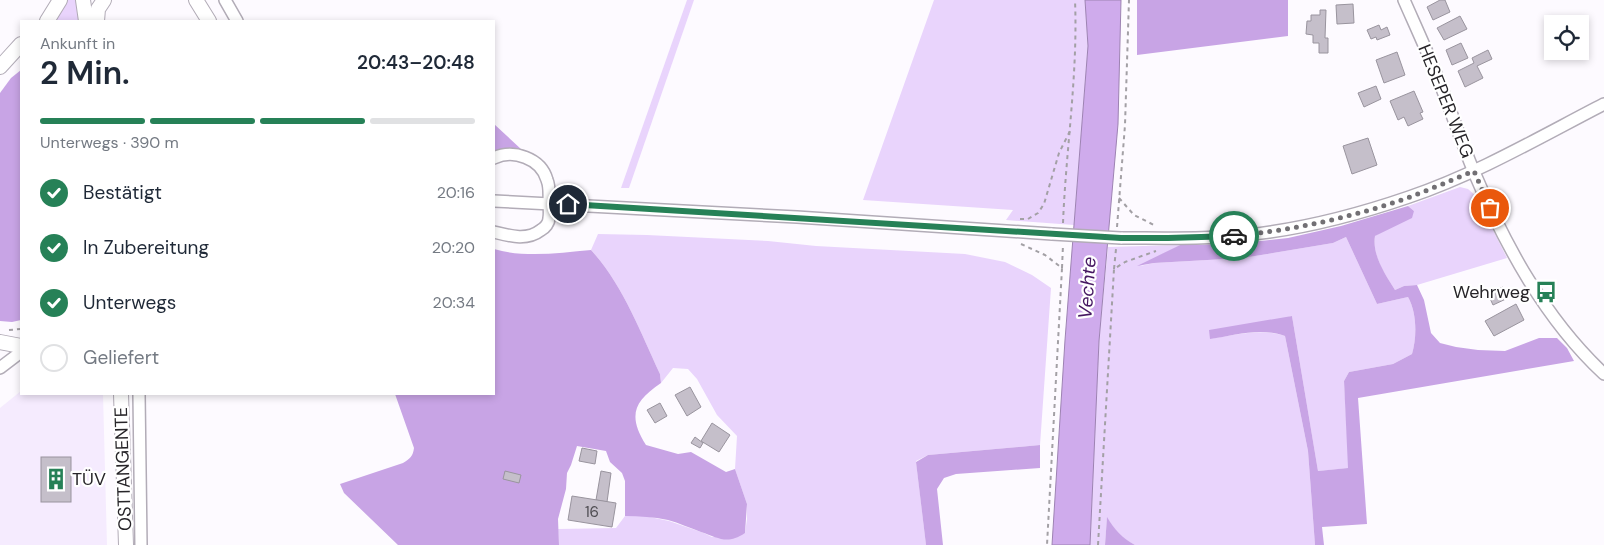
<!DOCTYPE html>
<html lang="de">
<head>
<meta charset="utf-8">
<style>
  :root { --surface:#fff; --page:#f2f2f3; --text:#1f2937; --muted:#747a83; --line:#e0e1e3; --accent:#268157 }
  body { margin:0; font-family:"DM Sans",sans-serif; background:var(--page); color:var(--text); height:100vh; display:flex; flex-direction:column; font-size:19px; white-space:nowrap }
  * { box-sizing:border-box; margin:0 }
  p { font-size:16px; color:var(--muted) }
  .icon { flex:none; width:28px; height:28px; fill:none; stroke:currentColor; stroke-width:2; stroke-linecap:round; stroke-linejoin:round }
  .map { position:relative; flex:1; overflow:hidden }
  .side { position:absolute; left:20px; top:20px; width:475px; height:375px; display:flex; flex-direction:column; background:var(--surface); border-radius:0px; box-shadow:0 2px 8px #0003 }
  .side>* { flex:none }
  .buttons { position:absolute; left:1544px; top:15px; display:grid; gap:10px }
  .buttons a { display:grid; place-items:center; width:45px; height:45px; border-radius:0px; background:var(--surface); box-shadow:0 2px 8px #0003; font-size:25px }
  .pin { position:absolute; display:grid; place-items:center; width:42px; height:42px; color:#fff; margin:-21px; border:2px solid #fff; border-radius:50%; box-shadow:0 1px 5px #0007 }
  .courier { position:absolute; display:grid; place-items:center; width:50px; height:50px; margin:-25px; border:4px solid #268157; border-radius:50%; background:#fff; color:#222; box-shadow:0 1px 6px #0007 }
  .headline em { font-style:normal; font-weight:600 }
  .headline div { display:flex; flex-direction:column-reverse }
  .headline { display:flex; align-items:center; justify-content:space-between; height:85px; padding:0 20px }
  h1 { font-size:32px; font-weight:600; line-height:38px }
  .bar { display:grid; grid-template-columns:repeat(4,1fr); gap:8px 5px; align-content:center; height:60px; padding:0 20px }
  .bar i { height:6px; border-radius:4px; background:var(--line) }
  .bar .active { background:var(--accent) }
  .bar p { grid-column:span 4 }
  ol { padding:0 20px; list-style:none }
  li { display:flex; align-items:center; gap:15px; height:55px }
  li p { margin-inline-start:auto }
  li .icon { padding:5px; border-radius:50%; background:var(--accent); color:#fff; stroke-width:4 }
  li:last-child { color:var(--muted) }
  li i { width:28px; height:28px; border:2px solid var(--line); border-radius:50% }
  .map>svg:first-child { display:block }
  .built { fill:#f5ebfe }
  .green { fill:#e9d4fc }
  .forest { fill:#c8a4e5 }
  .water { fill:#cfabec; stroke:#9d83b2 }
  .building { fill:#c5bfca; stroke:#99949e }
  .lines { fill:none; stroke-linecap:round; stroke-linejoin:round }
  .minor-casing { stroke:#b2acb7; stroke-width:14 }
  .major-casing { stroke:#b2acb7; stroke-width:16 }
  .path { stroke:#a3a0a5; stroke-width:2; stroke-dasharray:4 4; stroke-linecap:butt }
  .minor { stroke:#fff; stroke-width:11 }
  .major { stroke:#fff; stroke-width:14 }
  .minor-bridge-casing { stroke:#b2acb7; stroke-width:14; stroke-linecap:butt }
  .minor-bridge { stroke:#fff; stroke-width:11 }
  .done { stroke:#727074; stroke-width:5; stroke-dasharray:0 9 }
  .route { stroke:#268157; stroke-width:6 }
  .labels { text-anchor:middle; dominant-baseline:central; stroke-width:4.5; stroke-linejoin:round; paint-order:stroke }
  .number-label { font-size:15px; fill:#4e4c51 }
  .street-label { font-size:18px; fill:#272529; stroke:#fff }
  .poi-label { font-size:18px; fill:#272529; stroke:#fff; text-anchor:end }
  .water-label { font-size:19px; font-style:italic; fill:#461862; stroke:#fff }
</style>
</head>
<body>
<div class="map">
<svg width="1604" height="545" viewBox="0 0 1604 545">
  <rect width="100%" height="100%" fill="#fdfaff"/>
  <polygon class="built" points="21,391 21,394 103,394 107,545 0,545 0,408"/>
  <g class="green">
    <polygon points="66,0 76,0 79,21 54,21"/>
    <polygon points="687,0 694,0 629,188 621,188"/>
    <polygon points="934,0 1085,0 1088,46 1074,225 1006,220 1013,210 863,200"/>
    <path d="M1460,187L1468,189L1476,196L1507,258L1417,285L1404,286L1395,290C1385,274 1372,256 1375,236L1414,211L1408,206Z"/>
    <path d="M598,234L647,235L768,241L816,246L965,254L1005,262L1032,275L1051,288L1040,445L928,455L916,461L926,545H559L558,529L616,528L625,516H645L669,521L704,533L712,537L745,533L747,519V504L735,469L737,436L717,415L697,379L688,369L673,368L661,383L660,374C640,331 623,285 591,250Z"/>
    <path d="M1346,237L1377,304L1408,297C1417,313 1417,337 1412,354L1393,364L1349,372L1344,381L1349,468L1318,471L1292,316L1210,339C1235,335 1261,328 1285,336L1308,451L1315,545H1135C1122,539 1115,530 1107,518L1105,545H1090L1099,341L1108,247L1180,245L1140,266L1154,263L1243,258L1333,243Z"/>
  </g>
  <g class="forest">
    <polygon points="1137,0 1288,0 1288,36 1137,55"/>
    <polygon points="21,70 21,320 12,322 0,321 0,93 11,78"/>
    <polygon points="494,124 522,150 508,150 494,152"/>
    <path d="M1408,206L1414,211L1412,218L1375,236C1372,255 1385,274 1395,290L1404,286L1417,285L1424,300L1431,333L1440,343L1456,347L1478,350L1505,351L1539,338H1557L1567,348L1574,361L1358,398L1367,524L1322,527L1324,545H1315L1308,451L1285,336C1261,327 1235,335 1210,339L1209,330L1292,316L1318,471L1348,468L1344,381L1349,372L1393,364L1412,354C1417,337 1417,313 1408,297L1377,304L1346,237L1333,243L1243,258L1154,263L1137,266L1180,245L1233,244L1288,238L1341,226Z"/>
    <path d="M494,249C525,258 559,253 591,250C623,285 640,331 660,374L661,383C633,402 628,416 646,445L678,454L691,452L726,472L735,469L747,504L745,533C727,545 719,538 701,532C690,528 679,523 668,520C653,517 640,516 625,516V481L622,473L610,462L606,451L577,446L571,465L567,473L566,489L558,519L559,545H398L344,493L340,484L403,463C410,459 413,456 414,448L395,394H494Z"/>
    <polygon points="1040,445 1040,468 956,474 944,478 937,489 943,545 926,545 916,462 928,455"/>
    <path d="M1107,517C1115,530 1122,538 1135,545H1105Z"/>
  </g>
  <polygon class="water" points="1085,0 1121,0 1118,124 1099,341 1090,545 1052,545 1065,340 1088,46"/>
  <g class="building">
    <polygon points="1440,0 1445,0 1450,12 1433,20 1427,7"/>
    <polygon points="1353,4 1354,23 1337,24 1336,5"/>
    <polygon points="1320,10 1326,10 1325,38 1328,38 1328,53 1319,53 1319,43 1313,43 1313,35 1306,34 1307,21 1311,21 1311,15 1320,15"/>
    <polygon points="1460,16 1467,29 1444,40 1437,28"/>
    <polygon points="1379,25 1381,30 1387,27 1390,35 1377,40 1376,37 1371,39 1367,30"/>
    <polygon points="1461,43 1468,58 1452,65 1446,50"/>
    <polygon points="1488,50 1492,59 1477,66 1483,78 1465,87 1458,71 1474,63 1472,58"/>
    <polygon points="1397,52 1405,75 1384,83 1376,60"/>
    <polygon points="1376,86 1381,99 1364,107 1358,93"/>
    <polygon points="1414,91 1423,112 1420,113 1423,119 1408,126 1404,117 1398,120 1390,101"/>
    <polygon points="1368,138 1377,165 1352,174 1343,146"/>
    <polygon points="1503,287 1508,298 1493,305 1488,294"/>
    <polygon points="1516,304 1524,320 1494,336 1485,321"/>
    <polygon points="690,387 701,407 687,416 675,395"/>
    <polygon points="660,403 667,416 655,423 647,410"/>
    <polygon points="712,423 730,435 719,452 701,441"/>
    <polygon points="695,437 703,443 700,448 691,443"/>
    <polygon points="582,448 597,451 595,464 579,461"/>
    <rect x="41" y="457" width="30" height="45"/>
    <polygon points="505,471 521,475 519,483 503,479"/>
    <polygon points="601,471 611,473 607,502 596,500"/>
    <polygon points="572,496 616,503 612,527 568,520"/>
  </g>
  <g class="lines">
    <g class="minor-casing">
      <g id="minor">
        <polyline points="225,0 237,21"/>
        <path d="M1404,0C1415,25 1427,51 1437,76C1450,108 1461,141 1474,172C1505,245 1545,319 1604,374"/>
        <path d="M494,158C513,149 541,158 547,180C550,187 549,195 549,203C549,208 550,213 549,218C549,223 545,228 541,230C527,241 510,236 494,232"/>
        <polyline points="494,201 797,217 1052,234"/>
        <path d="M1121,238C1153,238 1187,239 1219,237C1283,234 1348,218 1409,197C1477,174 1540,137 1604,104"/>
        <polyline points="0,368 21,352"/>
        <polyline points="139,394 141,545"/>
      </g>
    </g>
    <g class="major-casing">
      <g id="major">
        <polyline points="83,0 86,21"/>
        <polyline points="196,0 209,21"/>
        <polyline points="47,21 60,0"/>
        <polyline points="97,21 98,9 104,0"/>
        <polyline points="0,67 21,44"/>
        <polyline points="0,342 21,346"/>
        <polyline points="121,394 126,545"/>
      </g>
    </g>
    <g class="path">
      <polyline points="1119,198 1134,215 1156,226"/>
      <polyline points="1020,219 1028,219 1038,213 1044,204 1059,153 1070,131"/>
      <path d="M1063,223C1066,148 1078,75 1075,0"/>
      <polyline points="1117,227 1125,125 1129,0"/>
      <polyline points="1021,244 1045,255 1062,268 1047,545"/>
      <polyline points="1062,268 1063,245"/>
      <polyline points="1114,269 1116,249"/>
      <polyline points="9,330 21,329"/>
      <polyline points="1098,545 1114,269 1125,262 1156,251"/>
    </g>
    <use href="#minor" class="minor"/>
    <use href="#major" class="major"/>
    <g class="minor-bridge-casing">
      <polyline id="minor-bridge" points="1052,234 1121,238"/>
    </g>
    <use href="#minor-bridge" class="minor-bridge"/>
  </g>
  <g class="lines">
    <path class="done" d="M1234,236C1294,230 1354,217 1410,197C1431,189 1452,180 1474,171L1490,208"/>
    <polyline class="route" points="568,204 1121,238 1168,238 1234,236"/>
  </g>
  <defs>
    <g id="bus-bare" transform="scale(1.725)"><path d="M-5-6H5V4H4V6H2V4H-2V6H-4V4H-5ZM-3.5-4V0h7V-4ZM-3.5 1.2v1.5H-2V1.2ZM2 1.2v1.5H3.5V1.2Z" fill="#268157" stroke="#fff" stroke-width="2.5" paint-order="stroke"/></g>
    <g id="building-bare" transform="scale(1.725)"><path d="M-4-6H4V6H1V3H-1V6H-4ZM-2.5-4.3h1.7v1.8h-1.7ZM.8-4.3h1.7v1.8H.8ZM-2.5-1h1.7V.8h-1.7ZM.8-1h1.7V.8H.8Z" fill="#268157" stroke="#fff" stroke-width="2.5" paint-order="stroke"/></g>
  </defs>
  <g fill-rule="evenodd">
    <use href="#bus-bare" x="1546" y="292"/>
    <use href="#building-bare" x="56" y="479"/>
  </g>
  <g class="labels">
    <g class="number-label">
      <text x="592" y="512">16</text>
    </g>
    <g class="street-label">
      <text transform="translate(1446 101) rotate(68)">HESEPER WEG</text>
      <text transform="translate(123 469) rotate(-92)">OSTTANGENTE</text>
    </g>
    <g class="poi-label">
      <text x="1530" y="292">Wehrweg</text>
      <text x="72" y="479" text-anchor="start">TÜV</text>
    </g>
    <g class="water-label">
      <text transform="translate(1087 288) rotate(-86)">Vechte</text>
    </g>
  </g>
</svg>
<div class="buttons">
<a><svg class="icon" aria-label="locate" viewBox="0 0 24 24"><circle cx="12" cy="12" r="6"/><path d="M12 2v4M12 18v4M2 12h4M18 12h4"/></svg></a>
</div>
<div class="pin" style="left:1490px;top:208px;background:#ea580c"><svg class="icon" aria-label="bag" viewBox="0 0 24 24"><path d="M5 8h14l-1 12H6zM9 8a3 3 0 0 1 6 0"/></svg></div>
<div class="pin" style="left:568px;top:204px;background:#1f2937"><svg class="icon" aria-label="home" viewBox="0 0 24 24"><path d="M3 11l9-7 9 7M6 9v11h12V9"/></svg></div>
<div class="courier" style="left:1234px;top:236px"><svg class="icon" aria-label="car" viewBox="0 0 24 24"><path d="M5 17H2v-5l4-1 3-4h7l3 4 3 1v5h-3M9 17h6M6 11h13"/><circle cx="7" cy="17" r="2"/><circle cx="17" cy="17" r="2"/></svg></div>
<section class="side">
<div class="headline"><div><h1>2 Min.</h1><p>Ankunft in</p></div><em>20:43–20:48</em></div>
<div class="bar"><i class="active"></i><i class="active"></i><i class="active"></i><i></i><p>Unterwegs · 390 m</p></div>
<ol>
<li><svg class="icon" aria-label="check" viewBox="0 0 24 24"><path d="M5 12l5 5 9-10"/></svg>Bestätigt<p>20:16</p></li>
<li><svg class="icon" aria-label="check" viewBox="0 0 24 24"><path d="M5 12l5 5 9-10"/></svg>In Zubereitung<p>20:20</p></li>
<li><svg class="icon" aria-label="check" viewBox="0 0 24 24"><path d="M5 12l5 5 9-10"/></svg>Unterwegs<p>20:34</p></li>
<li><i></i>Geliefert</li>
</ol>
</section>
</div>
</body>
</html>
